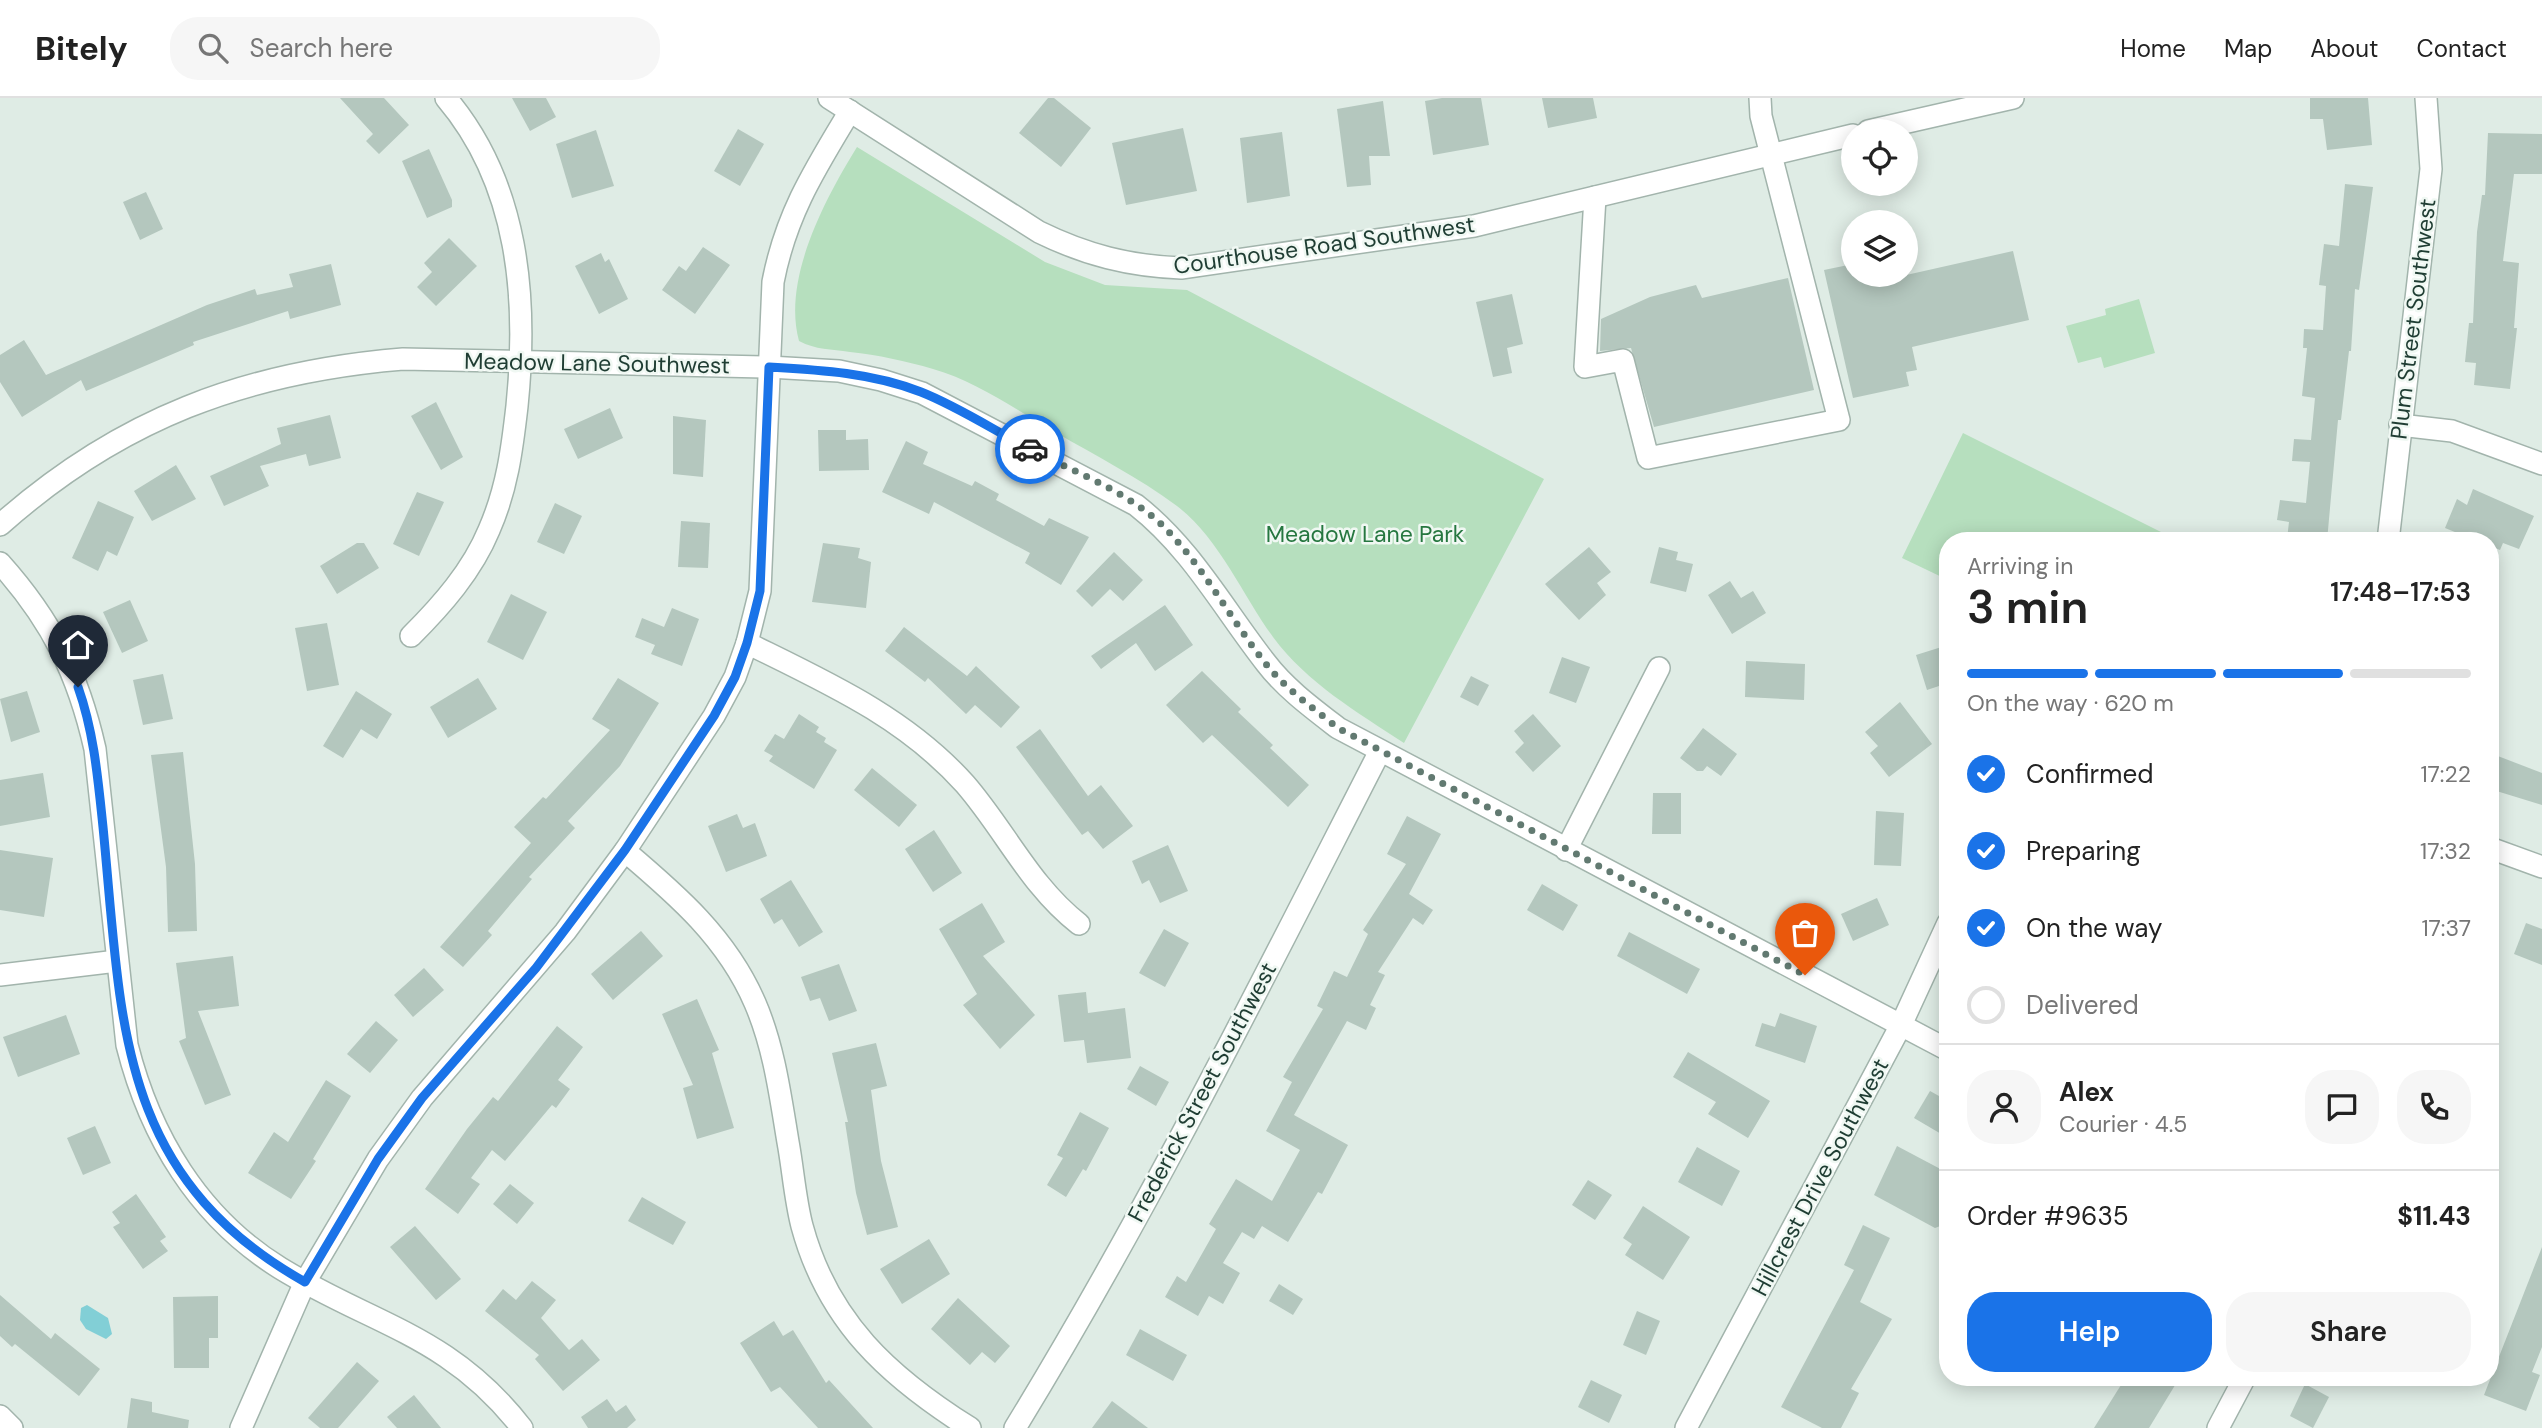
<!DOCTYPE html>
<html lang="en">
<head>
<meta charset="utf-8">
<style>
  :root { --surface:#fff; --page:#f6f6f6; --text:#222; --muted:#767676; --line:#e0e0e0; --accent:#1a73e8 }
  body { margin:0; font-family:"DM Sans",sans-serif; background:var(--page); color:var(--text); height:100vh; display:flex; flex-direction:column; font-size:26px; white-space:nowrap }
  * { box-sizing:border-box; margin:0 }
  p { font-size:23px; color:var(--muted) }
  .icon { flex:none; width:38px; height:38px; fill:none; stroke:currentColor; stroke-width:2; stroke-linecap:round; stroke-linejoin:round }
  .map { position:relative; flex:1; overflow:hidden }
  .drawer { position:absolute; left:1939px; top:434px; width:560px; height:854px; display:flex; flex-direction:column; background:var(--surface); border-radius:28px; box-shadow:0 4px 18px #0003 }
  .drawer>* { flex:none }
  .tools { position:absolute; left:1841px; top:21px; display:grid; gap:14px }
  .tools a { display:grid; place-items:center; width:77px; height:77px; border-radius:50%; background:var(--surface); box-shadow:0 4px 18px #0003; font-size:35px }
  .pin { position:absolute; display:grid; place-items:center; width:60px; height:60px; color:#fff; margin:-72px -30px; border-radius:50% 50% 50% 0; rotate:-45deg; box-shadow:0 0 7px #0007 }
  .pin .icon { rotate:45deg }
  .courier { position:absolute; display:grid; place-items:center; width:70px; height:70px; margin:-35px; border:5px solid #1a73e8; border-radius:50%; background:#fff; color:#222; box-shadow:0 2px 9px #0007 }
  .summary em { font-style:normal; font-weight:600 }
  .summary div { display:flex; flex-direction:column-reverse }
  .summary { display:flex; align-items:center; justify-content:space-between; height:119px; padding:0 28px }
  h1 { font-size:46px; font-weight:600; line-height:52px }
  .bar { display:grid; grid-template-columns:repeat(4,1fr); gap:10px 7px; align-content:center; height:84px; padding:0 28px }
  .bar i { height:9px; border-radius:5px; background:var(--line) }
  .bar .selected { background:var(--accent) }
  .bar p { grid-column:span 4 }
  .line { display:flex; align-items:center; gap:18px; padding:0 28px; border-top:2px solid var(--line) }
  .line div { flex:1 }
  .round { display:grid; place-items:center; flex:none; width:74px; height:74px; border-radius:28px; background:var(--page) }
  ol { padding:0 28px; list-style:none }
  li { display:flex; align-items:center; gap:21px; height:77px }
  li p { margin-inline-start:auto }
  li .icon { padding:7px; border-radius:50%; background:var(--accent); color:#fff; stroke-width:4 }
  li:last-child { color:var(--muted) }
  li i { width:38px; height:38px; border:4px solid var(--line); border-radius:50% }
  .action { display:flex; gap:14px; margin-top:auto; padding:14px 28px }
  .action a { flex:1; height:80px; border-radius:28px; background:var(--accent); color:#fff; font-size:28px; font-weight:600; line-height:80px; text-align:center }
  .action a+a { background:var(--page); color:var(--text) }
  header { display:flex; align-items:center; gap:42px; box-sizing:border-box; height:98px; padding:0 35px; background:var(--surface); border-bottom:2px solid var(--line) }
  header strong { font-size:33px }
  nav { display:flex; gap:38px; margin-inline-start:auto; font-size:24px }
  .search { width:490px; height:63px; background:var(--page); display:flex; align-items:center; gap:18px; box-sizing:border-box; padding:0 24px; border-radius:28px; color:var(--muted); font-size:26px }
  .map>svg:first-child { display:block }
  .green { fill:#b6dfbe }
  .water { fill:#82cfd6 }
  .building { fill:#b4c7be }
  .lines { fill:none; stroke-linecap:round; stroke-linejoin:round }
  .minor-casing { stroke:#a2b4ac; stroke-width:24 }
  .minor { stroke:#fff; stroke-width:21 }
  .done { stroke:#627a71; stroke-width:7; stroke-dasharray:0 12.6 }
  .route { stroke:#1a73e8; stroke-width:9 }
  .labels { text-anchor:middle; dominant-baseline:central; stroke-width:5; stroke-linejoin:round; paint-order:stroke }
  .street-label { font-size:23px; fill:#1f3d33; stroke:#f0f8f3 }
  .park-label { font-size:23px; fill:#267740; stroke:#f0f8f3 }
</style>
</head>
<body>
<header>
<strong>Bitely</strong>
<div class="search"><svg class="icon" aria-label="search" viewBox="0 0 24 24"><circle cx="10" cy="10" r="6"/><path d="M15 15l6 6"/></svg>Search here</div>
<nav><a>Home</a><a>Map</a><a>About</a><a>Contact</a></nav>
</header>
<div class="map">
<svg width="2542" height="1330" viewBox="0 0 2542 1330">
  <rect width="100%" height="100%" fill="#dfece5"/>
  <g class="green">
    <path d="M857,49L1045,164L1105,187L1187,192L1544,381L1404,645C1357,614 1307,585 1273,539C1243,498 1219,440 1177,408C1138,379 1096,358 1055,334C1016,312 976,283 933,271C906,263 878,257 850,254C831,251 816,252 799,243C782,181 825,101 857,49Z"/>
    <polygon points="2139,201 2155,255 2104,270 2101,259 2078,265 2066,228 2106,217 2105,211"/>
    <polygon points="1963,335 2165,436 2162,443 1948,443 1948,482 1902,460"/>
  </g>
  <polygon class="water" points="87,1207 108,1220 112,1236 106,1241 86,1231 80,1222 81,1210"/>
  <g class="building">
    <polygon points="340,0 384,0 409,27 379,56 366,43 373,36"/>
    <polygon points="512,0 546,0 556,19 530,33"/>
    <polygon points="1048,0 1054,0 1091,30 1061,69 1019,35"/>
    <polygon points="1442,0 1481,0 1489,47 1433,57 1425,3"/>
    <polygon points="1542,0 1593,0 1597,20 1548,30"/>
    <polygon points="2310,0 2368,0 2372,47 2327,52 2323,21 2310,21"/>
    <polygon points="1383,3 1390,58 1369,58 1371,87 1347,89 1337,11"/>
    <polygon points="1183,30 1197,93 1126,107 1112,45"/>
    <polygon points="738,31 764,46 740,88 714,73"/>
    <polygon points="596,32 614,88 572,100 556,46"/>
    <polygon points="1282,34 1290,98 1247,105 1240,40"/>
    <polygon points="2488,35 2542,36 2542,76 2514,76 2503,163 2519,165 2514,230 2517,230 2510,291 2474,287 2476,265 2465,264 2469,225 2473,225 2477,134 2482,97 2485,97"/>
    <polygon points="429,51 452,102 452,109 427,120 402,63"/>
    <polygon points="2345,86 2373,89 2359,192 2355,191 2351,253 2349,253 2341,322 2338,322 2327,443 2287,441 2289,424 2277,422 2280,402 2306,405 2310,364 2292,363 2294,341 2311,342 2315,300 2302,298 2307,250 2303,250 2304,231 2323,232 2326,188 2319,187 2324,146 2339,148"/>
    <polygon points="146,94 163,131 140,142 123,104"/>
    <polygon points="449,140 477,168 436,208 417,189 432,174 424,165"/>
    <polygon points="703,149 730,167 695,216 662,192 679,168 686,173"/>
    <polygon points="2013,153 2029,222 1912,249 1917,272 1906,274 1909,288 1853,300 1824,172 1853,166 1853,177 1883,177 1884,182"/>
    <polygon points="601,155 605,164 609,161 628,201 599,216 575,168"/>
    <polygon points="331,166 341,207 290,221 288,213 193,244 194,247 86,293 81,282 22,319 0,284 0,257 24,242 46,277 207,207 255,191 257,197 293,189 289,176"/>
    <polygon points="1788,180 1814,292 1654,329 1631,250 1600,253 1601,221 1650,199 1696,187 1702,200"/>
    <polygon points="1512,196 1523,246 1507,250 1512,275 1493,279 1476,204"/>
    <polygon points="436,304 463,359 441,372 411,318"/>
    <polygon points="610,310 623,340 578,361 564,331"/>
    <polygon points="330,317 341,360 309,368 306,356 260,368 269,388 224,408 210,378 281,346 277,330"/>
    <polygon points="673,318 706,322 703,379 673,376"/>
    <polygon points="818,332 846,332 846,342 868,341 869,372 819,373"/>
    <polygon points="906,343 928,354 923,366 972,388 975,383 999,396 996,402 1044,428 1049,420 1089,439 1061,487 1025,465 1030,455 934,404 929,416 882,394"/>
    <polygon points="176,367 196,401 152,423 134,393"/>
    <polygon points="2473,391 2534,418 2519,451 2503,445 2500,452 2490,448 2490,443 2477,443 2445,430 2457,401 2467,407"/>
    <polygon points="417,394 444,404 419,458 393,446"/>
    <polygon points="98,403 134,419 117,458 107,453 98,473 72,460"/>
    <polygon points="555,405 582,418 564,456 537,444"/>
    <polygon points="681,423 710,425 708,470 678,469"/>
    <polygon points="357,445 364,445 379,470 337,496 320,468"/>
    <polygon points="823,445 860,450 858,460 871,464 866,510 812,504"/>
    <polygon points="1589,449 1611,474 1597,485 1606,497 1579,522 1545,486"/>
    <polygon points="1659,449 1678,454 1676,462 1693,466 1686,494 1650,485"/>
    <polygon points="1114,454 1143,482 1123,503 1110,491 1092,509 1076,493"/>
    <polygon points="1730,483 1741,500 1753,493 1766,515 1732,536 1708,497"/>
    <polygon points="511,496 547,514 523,562 487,544"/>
    <polygon points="130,502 148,543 122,555 103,514"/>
    <polygon points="1165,507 1193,547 1155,573 1136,545 1101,571 1091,558"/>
    <polygon points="672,510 699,521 682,568 651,556 655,547 635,539 642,520 664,529"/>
    <polygon points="327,525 339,587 307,593 295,530"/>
    <polygon points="904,529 967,578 976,568 1020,609 1001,630 975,607 966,616 928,580 925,584 885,553"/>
    <polygon points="1948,547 1948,585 1927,592 1916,557"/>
    <polygon points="1562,559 1590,569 1576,605 1549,595"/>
    <polygon points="1746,563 1805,566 1804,602 1745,599"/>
    <polygon points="1202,573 1241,611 1238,614 1273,647 1270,650 1309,687 1288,709 1212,637 1203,645 1166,607"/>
    <polygon points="163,576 173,621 143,627 133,582"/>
    <polygon points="1471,578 1489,587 1478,608 1460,599"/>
    <polygon points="478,580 497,611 448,640 430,609"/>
    <polygon points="618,580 659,605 620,668 568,723 575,730 529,779 532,781 488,833 492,837 463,869 440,849 531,745 514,729 543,699 546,701 610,632 592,621"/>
    <polygon points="27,593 40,634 11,644 0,601"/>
    <polygon points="356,593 392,616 377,641 361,631 343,660 323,648"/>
    <polygon points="1900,604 1932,646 1889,679 1870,655 1878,648 1865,634"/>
    <polygon points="799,616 819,629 816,634 826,640 824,644 837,652 814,691 769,663 773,658 764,653 775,636 784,641"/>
    <polygon points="1533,616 1561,648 1533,674 1515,654 1524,645 1514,633"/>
    <polygon points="1703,630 1737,656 1721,678 1707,668 1703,673 1697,673 1680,660"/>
    <polygon points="1040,631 1088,698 1101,687 1133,728 1103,751 1088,733 1082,737 1016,649"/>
    <polygon points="183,654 195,766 197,833 168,834 166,769 151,657"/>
    <polygon points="2490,655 2542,675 2542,707 2490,691"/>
    <polygon points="872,670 917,707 899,729 854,692"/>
    <polygon points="43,675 50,719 0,728 0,682"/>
    <polygon points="1653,695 1681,695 1681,736 1652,736"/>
    <polygon points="1876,713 1904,715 1901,768 1874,767"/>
    <polygon points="737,716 743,730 755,725 767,758 726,774 708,728"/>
    <polygon points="1407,718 1441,736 1409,796 1433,812 1423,827 1413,820 1378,874 1385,877 1370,907 1376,910 1366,932 1347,923 1294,1017 1348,1047 1322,1096 1318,1094 1288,1144 1262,1128 1254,1141 1242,1134 1223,1165 1240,1175 1223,1206 1209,1198 1198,1218 1165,1199 1177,1178 1186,1184 1216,1131 1209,1126 1236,1081 1272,1103 1300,1052 1266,1033 1292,984 1283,979 1323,911 1317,908 1334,873 1347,879 1368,836 1363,832 1406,766 1387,756"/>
    <polygon points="934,732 962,775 933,794 905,751"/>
    <polygon points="1168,747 1188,793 1160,805 1149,782 1142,786 1132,763"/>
    <polygon points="0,752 53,760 44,819 0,812"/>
    <polygon points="791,782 823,834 799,849 782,821 774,826 760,801"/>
    <polygon points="1542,786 1578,807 1563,833 1527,812"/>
    <polygon points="1877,800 1889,827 1853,843 1841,816"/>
    <polygon points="982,805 1005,844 983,858 1035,917 1000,951 963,907 977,896 939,831"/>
    <polygon points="2526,825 2542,831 2542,867 2514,856"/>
    <polygon points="1164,831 1189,845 1165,889 1139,875"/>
    <polygon points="641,833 663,858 613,902 591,876"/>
    <polygon points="1629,834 1700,871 1687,896 1617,858"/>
    <polygon points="233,858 239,908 198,913 231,997 205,1007 179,943 186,940 176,865"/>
    <polygon points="839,866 857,913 829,923 820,900 810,903 801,879"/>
    <polygon points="424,870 444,892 413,919 394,897"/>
    <polygon points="1086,894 1088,915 1125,910 1131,960 1087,965 1084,942 1064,944 1058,897"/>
    <polygon points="697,901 719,952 712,955 734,1030 697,1041 683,990 693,987 662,916"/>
    <polygon points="1780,915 1817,928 1805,965 1755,948 1762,925 1775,929"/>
    <polygon points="66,917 80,956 18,979 3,939"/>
    <polygon points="376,923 398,942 370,975 347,956"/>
    <polygon points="557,928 583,949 558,982 570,991 556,1010 552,1007 505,1063 492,1052 471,1080 480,1086 458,1116 425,1091 467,1031 493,999 498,1003"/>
    <polygon points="876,945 887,988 871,992 881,1063 898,1129 867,1137 856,1095 845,1024 848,1024 832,955"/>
    <polygon points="1688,954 1770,1003 1748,1040 1708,1016 1716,1004 1673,979"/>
    <polygon points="1140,968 1169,984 1156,1008 1127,991"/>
    <polygon points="326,982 351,998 313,1061 316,1063 291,1101 248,1075 274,1034 288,1044"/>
    <polygon points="1930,993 1948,1003 1948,1040 1914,1020"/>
    <polygon points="1080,1014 1109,1030 1086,1073 1083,1071 1066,1099 1047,1087 1063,1060 1057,1057"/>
    <polygon points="95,1028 111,1065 83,1077 67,1040"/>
    <polygon points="1897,1048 1948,1075 1948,1125 1935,1130 1874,1097"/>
    <polygon points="1697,1049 1740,1073 1722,1108 1678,1084"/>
    <polygon points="1588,1082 1612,1097 1595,1122 1572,1107"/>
    <polygon points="510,1086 534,1105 517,1126 493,1106"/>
    <polygon points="136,1096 166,1139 160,1143 168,1153 143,1171 113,1129 120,1125 112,1114"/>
    <polygon points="642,1099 686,1124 673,1147 628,1123"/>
    <polygon points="1643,1108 1690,1139 1663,1182 1625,1157 1632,1146 1623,1140"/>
    <polygon points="1863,1127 1890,1140 1860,1204 1892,1221 1851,1291 1859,1295 1841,1330 1822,1330 1781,1309 1854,1172 1844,1167"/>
    <polygon points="415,1128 461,1181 436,1202 390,1149"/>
    <polygon points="929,1141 950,1176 902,1206 880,1171"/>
    <polygon points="2542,1149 2542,1249 2532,1274 2540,1277 2526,1313 2484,1297"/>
    <polygon points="532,1183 556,1202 541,1220 569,1252 582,1241 600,1262 563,1293 535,1261 539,1257 485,1213 503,1191 516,1202"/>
    <polygon points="1279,1186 1303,1201 1293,1217 1269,1203"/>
    <polygon points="0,1197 51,1241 55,1235 100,1271 79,1298 15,1246 12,1249 0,1238"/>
    <polygon points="218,1198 218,1240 209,1240 209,1270 174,1270 173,1199"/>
    <polygon points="958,1200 1010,1248 995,1265 982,1254 970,1267 931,1231"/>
    <polygon points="1637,1213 1660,1223 1646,1257 1623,1247"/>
    <polygon points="774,1223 783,1238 793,1232 826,1285 829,1282 873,1330 818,1330 780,1289 771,1294 740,1245"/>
    <polygon points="1140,1231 1187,1257 1173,1283 1126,1257"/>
    <polygon points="357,1264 379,1283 338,1330 320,1330 308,1320"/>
    <polygon points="2126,1279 2180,1279 2149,1330 2094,1330"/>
    <polygon points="1591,1282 1622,1297 1609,1325 1578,1309"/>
    <polygon points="2305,1286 2329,1299 2313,1330 2290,1318"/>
    <polygon points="414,1297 441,1330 397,1330 387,1319"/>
    <polygon points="131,1300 152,1304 152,1314 189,1322 188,1330 127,1330"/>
    <polygon points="607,1301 616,1314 626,1307 636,1322 627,1330 588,1330 581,1319"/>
    <polygon points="1112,1303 1148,1330 1092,1330"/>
  </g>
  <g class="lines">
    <g class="minor-casing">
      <g id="minor">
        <path d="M829,0L1039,134C1086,157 1129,168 1181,170L1474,128L1853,37"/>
        <polyline points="1868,33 2013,0"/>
        <polyline points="1595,99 1585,269 1623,262 1648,360 1839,322 1761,18 1760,0"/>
        <polyline points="2400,327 2452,333 2542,366"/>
        <path d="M0,427C119,321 245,274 403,261L769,269L839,273L881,282L922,295L1136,407C1191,450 1223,510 1266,565C1285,590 1312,610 1338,630L1948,952"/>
        <polyline points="2388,443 2431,71 2426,0"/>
        <path d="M0,465C52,523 78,576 95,651L127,947C150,1038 198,1119 280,1170C373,1227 450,1237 522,1330"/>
        <path d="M411,538C442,507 472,473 489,432C507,391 512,352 517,308C528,200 519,86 446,0"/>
        <path d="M747,545C826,584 905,619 965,686C1005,732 1030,788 1079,826"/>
        <polyline points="2490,750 2542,769"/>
        <polyline points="1566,752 1659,570"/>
        <path d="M625,753C677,797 727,840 755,905C774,949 780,996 788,1044C793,1071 795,1101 802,1128C828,1224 889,1279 970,1330"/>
        <polyline points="0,877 117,863"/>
        <polyline points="0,1318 12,1330"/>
        <path d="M241,1330L305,1184L378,1061L422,1000L565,834L625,753L714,618L735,579L747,545L760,493L773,184C786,116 815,71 850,13"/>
        <path d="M1015,1330C1149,1111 1263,881 1380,653"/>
        <polyline points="1686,1330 1901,927 1948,825"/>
        <polyline points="2218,1330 2245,1279"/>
      </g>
    </g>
    <use href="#minor" class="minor"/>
  </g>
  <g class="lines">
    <path class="done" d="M1030,351C1074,374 1129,394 1164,429C1204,469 1231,522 1266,566C1286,591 1313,610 1338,630L1805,877"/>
    <path class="route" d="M78,589C94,634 98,681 103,729C122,921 115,1077 305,1184L378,1061L422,1000L536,870L625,752L714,618L735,579L747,545L760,493L769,269C821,272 873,275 921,294C959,309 995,333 1030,351"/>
  </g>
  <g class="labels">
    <g class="street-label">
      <text transform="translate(1324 147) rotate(-8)">Courthouse Road Southwest</text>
      <text transform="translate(2413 221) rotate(-83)">Plum Street Southwest</text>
      <text transform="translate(597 265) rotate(1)">Meadow Lane Southwest</text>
      <text transform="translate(1202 994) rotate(-62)">Frederick Street Southwest</text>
      <text transform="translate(1820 1079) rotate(-62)">Hillcrest Drive Southwest</text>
    </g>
    <g class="park-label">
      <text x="1365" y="436">Meadow Lane Park</text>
    </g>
  </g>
</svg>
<div class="tools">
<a><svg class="icon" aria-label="locate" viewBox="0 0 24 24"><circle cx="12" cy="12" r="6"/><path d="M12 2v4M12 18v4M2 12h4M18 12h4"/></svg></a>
<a><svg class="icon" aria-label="layers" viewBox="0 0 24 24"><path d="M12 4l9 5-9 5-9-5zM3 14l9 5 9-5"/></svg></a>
</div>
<div class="pin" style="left:1805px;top:877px;background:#ea580c"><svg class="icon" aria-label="bag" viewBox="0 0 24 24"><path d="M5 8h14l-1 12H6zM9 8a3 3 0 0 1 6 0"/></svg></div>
<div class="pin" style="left:78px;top:589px;background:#1f2937"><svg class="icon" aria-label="home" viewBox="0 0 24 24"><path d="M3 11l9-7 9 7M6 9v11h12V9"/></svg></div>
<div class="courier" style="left:1030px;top:351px"><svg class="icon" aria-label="car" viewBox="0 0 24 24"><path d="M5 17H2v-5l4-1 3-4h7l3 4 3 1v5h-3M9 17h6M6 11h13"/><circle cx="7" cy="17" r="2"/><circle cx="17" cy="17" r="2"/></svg></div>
<section class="drawer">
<div class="summary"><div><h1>3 min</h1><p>Arriving in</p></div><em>17:48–17:53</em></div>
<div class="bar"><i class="selected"></i><i class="selected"></i><i class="selected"></i><i></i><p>On the way · 620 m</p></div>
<ol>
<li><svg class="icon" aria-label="check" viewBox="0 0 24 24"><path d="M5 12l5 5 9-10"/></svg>Confirmed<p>17:22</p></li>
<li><svg class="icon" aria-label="check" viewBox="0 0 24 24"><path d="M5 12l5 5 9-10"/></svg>Preparing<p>17:32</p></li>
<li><svg class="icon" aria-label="check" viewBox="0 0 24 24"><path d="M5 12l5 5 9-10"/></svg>On the way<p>17:37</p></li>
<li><i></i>Delivered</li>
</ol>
<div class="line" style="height:126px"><a class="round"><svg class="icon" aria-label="person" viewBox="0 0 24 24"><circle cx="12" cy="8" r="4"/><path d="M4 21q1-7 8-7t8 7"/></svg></a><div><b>Alex</b><p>Courier · 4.5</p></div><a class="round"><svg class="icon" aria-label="chat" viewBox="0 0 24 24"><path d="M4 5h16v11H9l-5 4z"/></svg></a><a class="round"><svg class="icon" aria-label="phone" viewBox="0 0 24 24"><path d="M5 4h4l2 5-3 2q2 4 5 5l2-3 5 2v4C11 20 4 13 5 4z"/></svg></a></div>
<div class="line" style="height:91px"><div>Order #9635</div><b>$11.43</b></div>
<div class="action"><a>Help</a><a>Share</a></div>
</section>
</div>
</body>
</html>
